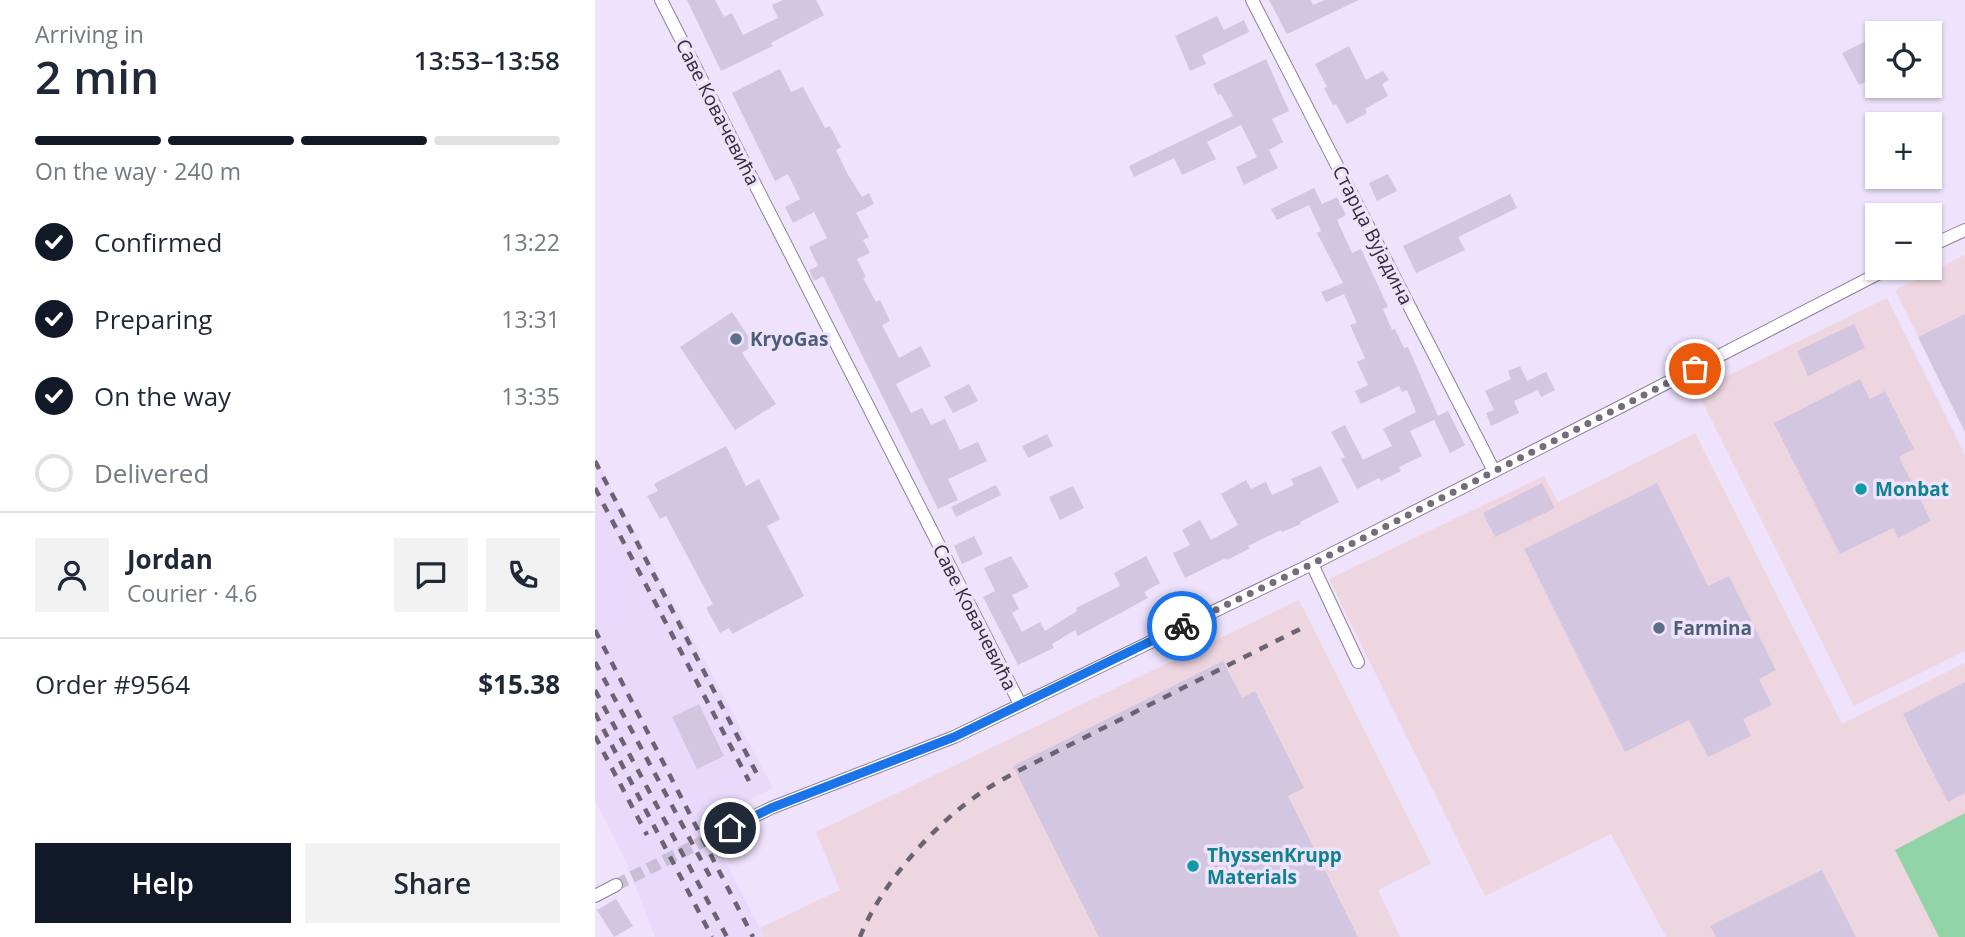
<!DOCTYPE html>
<html lang="en">
<head>
<meta charset="utf-8">
<style>
  :root { --surface:#fff; --page:#f2f2f3; --text:#1f2937; --muted:#747a83; --line:#e0e1e3; --accent:#111827 }
  body { margin:0; font-family:"Open Sans",sans-serif; background:var(--page); color:var(--text); height:100vh; display:flex; flex-direction:column; font-size:26px; white-space:nowrap }
  * { box-sizing:border-box; margin:0 }
  p { font-size:23px; color:var(--muted) }
  .icon { flex:none; width:38px; height:38px; fill:none; stroke:currentColor; stroke-width:2; stroke-linecap:round; stroke-linejoin:round }
  .map { position:relative; flex:1; overflow:hidden }
  .side { display:flex; flex-direction:column; background:var(--surface); width:595px }
  .side>* { flex:none }
  .buttons { position:absolute; left:1270px; top:21px; display:grid; gap:14px }
  .buttons a { display:grid; place-items:center; width:77px; height:77px; border-radius:0px; background:var(--surface); box-shadow:0 2px 5px #0004; font-size:35px }
  .pin { position:absolute; display:grid; place-items:center; width:60px; height:60px; color:#fff; margin:-30px; border:4px solid #fff; border-radius:50%; box-shadow:0 2px 7px #0007 }
  .courier { position:absolute; display:grid; place-items:center; width:70px; height:70px; margin:-35px; border:5px solid #1a73e8; border-radius:50%; background:#fff; color:#222; box-shadow:0 2px 9px #0007 }
  .head em { font-style:normal; font-weight:600 }
  .head div { display:flex; flex-direction:column-reverse }
  .head { display:flex; align-items:center; justify-content:space-between; height:119px; padding:0 35px }
  h1 { font-size:46px; font-weight:600; line-height:52px }
  .bar { display:grid; grid-template-columns:repeat(4,1fr); gap:10px 7px; align-content:center; height:84px; padding:0 35px }
  .bar i { height:9px; border-radius:5px; background:var(--line) }
  .bar .active { background:var(--accent) }
  .bar p { grid-column:span 4 }
  .line { display:flex; align-items:center; gap:18px; padding:0 35px; border-top:2px solid var(--line) }
  .line div { flex:1 }
  .round { display:grid; place-items:center; flex:none; width:74px; height:74px; border-radius:0px; background:var(--page) }
  ol { padding:0 35px; list-style:none }
  li { display:flex; align-items:center; gap:21px; height:77px }
  li p { margin-inline-start:auto }
  li .icon { padding:7px; border-radius:50%; background:var(--accent); color:#fff; stroke-width:4 }
  li:last-child { color:var(--muted) }
  li i { width:38px; height:38px; border:4px solid var(--line); border-radius:50% }
  .cta { display:flex; gap:14px; margin-top:auto; padding:14px 35px }
  .cta a { flex:1; height:80px; border-radius:0px; background:var(--accent); color:#fff; font-size:28px; font-weight:600; line-height:80px; text-align:center }
  .cta a+a { background:var(--page); color:var(--text) }
  main { display:flex; flex:1; min-height:0 }
  .map>svg:first-child { display:block }
  .built { fill:#e9d9fb }
  .industrial { fill:#eed6e1 }
  .green { fill:#8fd3a7 }
  .building { fill:#d2c6e0 }
  .lines { fill:none; stroke-linecap:round; stroke-linejoin:round }
  .street-tunnel { stroke:#c8bed5; stroke-width:12; stroke-dasharray:12 6; stroke-linecap:butt }
  .street-casing { stroke:#8d8199; stroke-width:14 }
  .street { stroke:#fff; stroke-width:12 }
  .rail { stroke:#6a6372; stroke-width:4.5; stroke-dasharray:9 9; stroke-linecap:butt }
  .done { stroke:#736c7c; stroke-width:7; stroke-dasharray:0 12.6 }
  .route { stroke:#1a73e8; stroke-width:9 }
  .service-dot { fill:#5c6f8a; stroke:#eee2fc; stroke-width:2.5 }
  .culture-dot { fill:#0f9aa8; stroke:#eee2fc; stroke-width:2.5 }
  .labels { text-anchor:middle; dominant-baseline:central; stroke-width:7; stroke-linejoin:round; paint-order:stroke }
  .street-label { font-size:19px; fill:#312d37; stroke:#eee2fc }
  .service-label { font-size:19px; font-weight:bold; fill:#4e5e75; stroke:#eee2fc; text-anchor:start }
  .culture-label { font-size:19px; font-weight:bold; fill:#0d838f; stroke:#eee2fc; text-anchor:start }
</style>
</head>
<body>
<main>
<section class="side">
<div class="head"><div><h1>2 min</h1><p>Arriving in</p></div><em>13:53–13:58</em></div>
<div class="bar"><i class="active"></i><i class="active"></i><i class="active"></i><i></i><p>On the way · 240 m</p></div>
<ol>
<li><svg class="icon" aria-label="check" viewBox="0 0 24 24"><path d="M5 12l5 5 9-10"/></svg>Confirmed<p>13:22</p></li>
<li><svg class="icon" aria-label="check" viewBox="0 0 24 24"><path d="M5 12l5 5 9-10"/></svg>Preparing<p>13:31</p></li>
<li><svg class="icon" aria-label="check" viewBox="0 0 24 24"><path d="M5 12l5 5 9-10"/></svg>On the way<p>13:35</p></li>
<li><i></i>Delivered</li>
</ol>
<div class="line" style="height:126px"><a class="round"><svg class="icon" aria-label="person" viewBox="0 0 24 24"><circle cx="12" cy="8" r="4"/><path d="M4 21q1-7 8-7t8 7"/></svg></a><div><b>Jordan</b><p>Courier · 4.6</p></div><a class="round"><svg class="icon" aria-label="chat" viewBox="0 0 24 24"><path d="M4 5h16v11H9l-5 4z"/></svg></a><a class="round"><svg class="icon" aria-label="phone" viewBox="0 0 24 24"><path d="M5 4h4l2 5-3 2q2 4 5 5l2-3 5 2v4C11 20 4 13 5 4z"/></svg></a></div>
<div class="line" style="height:91px"><div>Order #9564</div><b>$15.38</b></div>
<div class="cta"><a>Help</a><a>Share</a></div>
</section>
<div class="map">
<svg width="1370" height="937" viewBox="0 0 1370 937">
  <rect width="100%" height="100%" fill="#eee2fc"/>
  <polygon class="built" points="0,457 178,788 110,822 169,937 60,937 31,862 0,800"/>
  <g class="industrial">
    <polygon points="1370,255 1370,431 1300,290"/>
    <polygon points="1292,298 1370,455 1370,651 1259,706 1102,391"/>
    <polygon points="1100,433 1247,724 1370,663 1370,937 1071,937 1016,834 890,896 734,579 949,476 963,502"/>
    <polygon points="704,600 836,864 783,890 805,937 169,937 165,928 245,890 221,832"/>
  </g>
  <polygon class="green" points="1370,813 1370,937 1344,937 1300,850"/>
  <g class="building">
    <polygon points="92,0 120,0 129,17 137,13 148,35 183,18 177,5 188,0 221,0 229,15 176,43 178,46 126,71"/>
    <polygon points="674,0 716,0 718,5 730,0 764,0 692,34"/>
    <polygon points="622,16 629,30 649,20 654,32 607,55 611,64 595,71 580,36"/>
    <polygon points="1283,35 1283,76 1264,85 1247,53"/>
    <polygon points="754,46 771,80 788,71 794,80 787,84 793,96 770,109 772,113 752,124 741,104 738,105 729,88 732,87 720,64"/>
    <polygon points="671,59 694,111 677,119 688,142 674,150 683,168 649,185 641,167 662,157 646,125 612,142 621,159 587,175 579,158 539,177 534,166 638,116 626,94 623,95 618,84"/>
    <polygon points="185,69 196,92 208,87 230,128 235,126 246,147 241,150 253,175 267,197 274,193 279,204 261,213 274,237 268,240 275,253 262,259 271,277 268,278 281,302 285,300 295,321 287,325 304,358 326,346 336,366 301,384 316,413 327,408 336,425 350,419 365,450 383,442 392,461 353,479 363,500 343,509 228,276 219,281 214,270 223,266 214,247 232,238 219,212 198,223 190,207 205,199 193,174 180,181 137,93"/>
    <polygon points="793,174 802,191 782,201 774,183"/>
    <polygon points="719,188 727,204 742,197 751,215 742,220 757,253 766,249 793,307 788,309 797,330 800,329 809,348 813,347 843,416 853,411 870,445 855,453 839,420 815,431 827,456 804,467 806,471 786,481 784,478 762,489 746,459 750,457 736,432 750,425 768,460 797,446 788,429 821,412 812,390 807,392 804,386 766,404 760,391 773,385 762,362 770,358 755,325 762,323 749,294 731,302 726,292 748,283 722,233 726,231 714,205 682,220 676,209"/>
    <polygon points="915,194 922,208 863,237 870,250 821,273 808,246"/>
    <polygon points="137,312 159,345 147,353 181,404 140,430 85,347"/>
    <polygon points="1370,314 1370,432 1323,337"/>
    <polygon points="1259,324 1270,348 1213,376 1202,351"/>
    <polygon points="925,366 932,381 951,372 960,390 946,397 943,390 919,401 924,413 896,426 891,413 899,410 890,391 916,379 913,371"/>
    <polygon points="1265,379 1275,399 1290,391 1319,449 1304,457 1336,521 1303,538 1298,528 1245,554 1179,423"/>
    <polygon points="374,384 383,401 358,413 349,397"/>
    <polygon points="452,434 458,446 433,458 427,446"/>
    <polygon points="131,446 151,486 164,479 185,519 172,526 209,596 137,634 134,628 125,633 111,608 118,604 71,516 65,519 52,496 63,491 59,484"/>
    <polygon points="726,466 744,502 705,522 706,524 687,532 686,530 653,546 655,548 632,560 631,558 590,578 578,553 595,545 587,530 605,520 616,540 643,525 626,494 651,480 656,489 671,482 677,495 699,485 696,479"/>
    <polygon points="947,483 960,508 900,537 888,513"/>
    <polygon points="1062,483 1113,586 1134,576 1181,670 1164,679 1177,705 1148,719 1156,736 1113,757 1094,720 1030,752 929,549"/>
    <polygon points="401,485 406,495 361,517 356,507"/>
    <polygon points="478,486 489,508 465,520 454,497"/>
    <polygon points="379,536 388,554 367,564 359,546"/>
    <polygon points="416,556 434,587 417,595 424,609 417,613 427,632 445,622 450,631 482,611 481,608 525,586 519,573 551,556 565,583 549,592 553,598 483,636 480,630 457,644 459,648 423,665 388,597 400,591 389,568"/>
    <polygon points="628,661 647,698 660,691 709,788 693,796 763,937 504,937 418,766"/>
    <polygon points="1370,682 1370,793 1353,802 1308,714"/>
    <polygon points="104,704 129,756 102,769 77,717"/>
    <polygon points="1227,870 1261,937 1121,937 1115,926"/>
    <polygon points="21,899 38,926 19,937 2,910"/>
  </g>
  <g class="lines">
    <polyline class="street-tunnel" points="21,885 135,828"/>
    <g class="street-casing">
      <g id="street">
        <polyline points="66,0 425,704"/>
        <polyline points="657,0 899,471"/>
        <polyline points="1335,246 1370,230"/>
        <polyline points="717,564 763,662"/>
        <polyline points="135,828 176,808 359,737 717,564 1027,406 1294,268"/>
        <polyline points="0,896 21,885"/>
      </g>
    </g>
    <use href="#street" class="street"/>
    <g class="rail">
      <polyline points="0,461 163,776"/>
      <polyline points="0,488 154,781"/>
      <polyline points="0,630 158,937"/>
      <polyline points="0,662 119,884"/>
      <polyline points="0,690 132,937"/>
      <polyline points="0,713 117,937"/>
      <polyline points="0,736 52,835"/>
      <path d="M265,937C286,884 339,824 387,792C399,784 412,777 425,770L709,627"/>
    </g>
  </g>
  <g class="lines">
    <polyline class="done" points="587,626 717,564 1100,369"/>
    <polyline class="route" points="135,828 176,808 359,737 587,626"/>
  </g>
  <g class="service-dot">
    <circle cx="141" cy="339" r="7"/>
    <circle cx="1064" cy="628" r="7"/>
  </g>
  <g class="culture-dot">
    <circle cx="1266" cy="489" r="7"/>
    <circle cx="598" cy="866" r="7"/>
  </g>
  <g class="labels">
    <g class="street-label">
      <text transform="translate(123 112) rotate(63)">Саве Ковачевића</text>
      <text transform="translate(778 235) rotate(63)">Старца Вујадина</text>
      <text transform="translate(380 617) rotate(63)">Саве Ковачевића</text>
    </g>
    <g class="service-label">
      <text x="155" y="339">KryoGas</text>
      <text x="1078" y="628">Farmina</text>
    </g>
    <g class="culture-label">
      <text x="1280" y="489">Monbat</text>
      <text x="612" y="855">ThyssenKrupp<tspan x="612" dy="22">Materials</tspan></text>
    </g>
  </g>
</svg>
<div class="buttons">
<a><svg class="icon" aria-label="locate" viewBox="0 0 24 24"><circle cx="12" cy="12" r="6"/><path d="M12 2v4M12 18v4M2 12h4M18 12h4"/></svg></a>
<a>+</a>
<a>−</a>
</div>
<div class="pin" style="left:1100px;top:369px;background:#ea580c"><svg class="icon" aria-label="bag" viewBox="0 0 24 24"><path d="M5 8h14l-1 12H6zM9 8a3 3 0 0 1 6 0"/></svg></div>
<div class="pin" style="left:135px;top:828px;background:#1f2937"><svg class="icon" aria-label="home" viewBox="0 0 24 24"><path d="M3 11l9-7 9 7M6 9v11h12V9"/></svg></div>
<div class="courier" style="left:587px;top:626px"><svg class="icon" aria-label="bike" viewBox="0 0 24 24"><circle cx="6" cy="16" r="4"/><circle cx="18" cy="16" r="4"/><path d="M6 16l4-8h5l3 8M10 8l3 8H6M13 5h3"/></svg></div>
</div>
</main>
</body>
</html>
